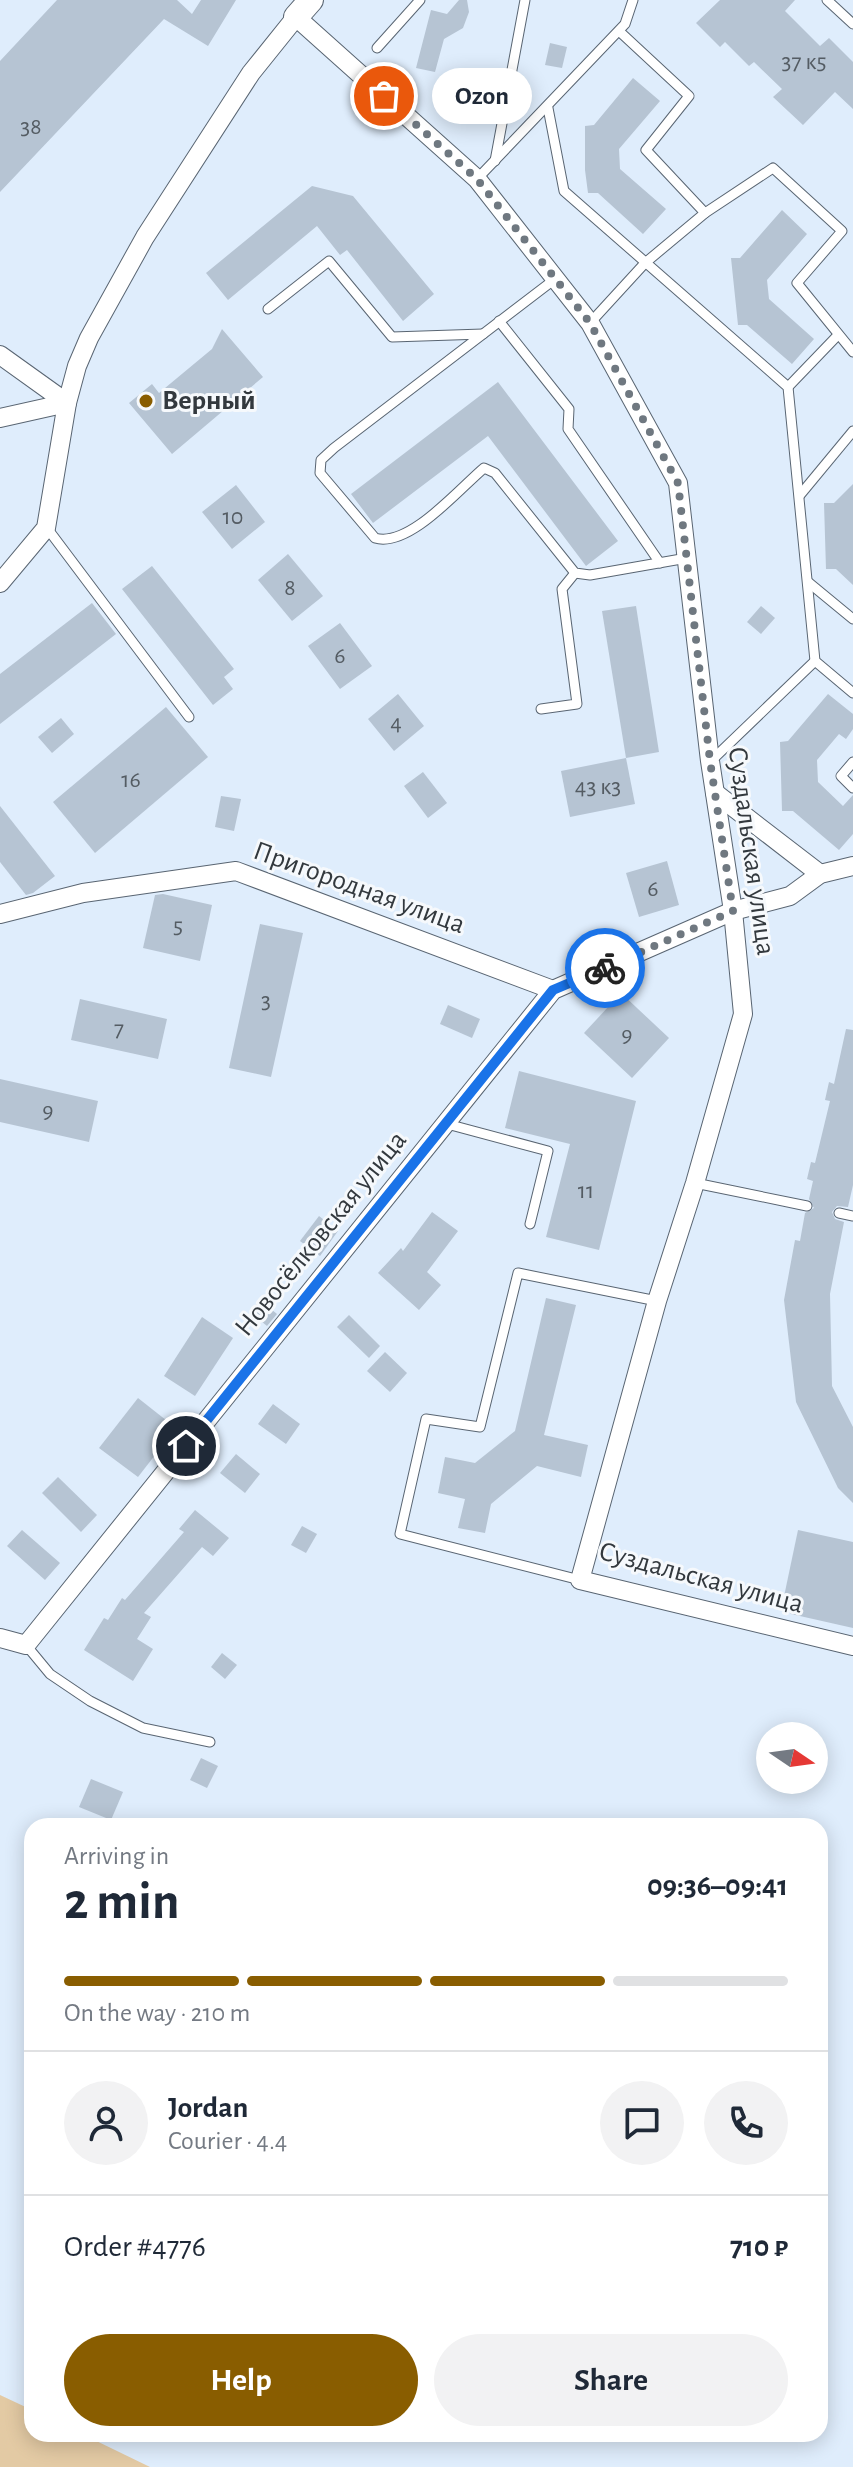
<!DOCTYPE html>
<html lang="en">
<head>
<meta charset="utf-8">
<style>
  :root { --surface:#fff; --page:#f2f2f3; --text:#1f2937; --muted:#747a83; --line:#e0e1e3; --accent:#895d00 }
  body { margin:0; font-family:"Alegreya Sans",sans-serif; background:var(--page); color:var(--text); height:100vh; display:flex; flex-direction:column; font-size:30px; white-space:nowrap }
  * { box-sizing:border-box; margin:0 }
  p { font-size:26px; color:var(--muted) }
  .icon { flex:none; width:44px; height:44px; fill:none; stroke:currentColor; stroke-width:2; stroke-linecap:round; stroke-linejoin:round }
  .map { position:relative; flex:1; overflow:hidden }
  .drawer { position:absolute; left:24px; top:1818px; width:804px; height:624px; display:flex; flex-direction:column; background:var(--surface); border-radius:24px; box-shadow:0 4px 20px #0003 }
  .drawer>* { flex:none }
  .needle { width:52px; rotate:103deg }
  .fabs { position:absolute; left:756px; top:1722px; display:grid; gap:16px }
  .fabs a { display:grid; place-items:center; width:72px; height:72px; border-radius:50%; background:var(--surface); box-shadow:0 4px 20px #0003; font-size:40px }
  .pin { position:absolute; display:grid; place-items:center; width:68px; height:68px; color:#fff; margin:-34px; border:4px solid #fff; border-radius:50%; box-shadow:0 2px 8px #0007 }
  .courier { position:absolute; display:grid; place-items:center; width:80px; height:80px; margin:-40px; border:6px solid #1a73e8; border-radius:50%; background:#fff; color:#222; box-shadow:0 2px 10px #0007 }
  .bubble { position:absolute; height:56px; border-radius:28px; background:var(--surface); box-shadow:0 4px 20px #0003; font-size:26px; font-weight:600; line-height:56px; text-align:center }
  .summary em { font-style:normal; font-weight:600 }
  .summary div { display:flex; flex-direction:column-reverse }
  .summary { display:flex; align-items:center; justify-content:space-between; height:136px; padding:0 40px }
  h1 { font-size:52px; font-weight:600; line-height:60px }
  .bar { display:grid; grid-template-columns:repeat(4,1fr); gap:12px 8px; align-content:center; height:96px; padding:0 40px }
  .bar i { height:10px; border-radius:6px; background:var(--line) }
  .bar .selected { background:var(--accent) }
  .bar p { grid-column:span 4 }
  .line { display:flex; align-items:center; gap:20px; padding:0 40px; border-top:2px solid var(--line) }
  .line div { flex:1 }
  .round { display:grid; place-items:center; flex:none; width:84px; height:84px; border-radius:42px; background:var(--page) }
  .cta { display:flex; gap:16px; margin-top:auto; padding:16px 40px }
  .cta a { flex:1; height:92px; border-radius:48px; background:var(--accent); color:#fff; font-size:32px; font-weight:600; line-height:92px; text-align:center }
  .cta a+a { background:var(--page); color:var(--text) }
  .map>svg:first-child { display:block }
  .green { fill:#e3caa4 }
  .building { fill:#b6c4d3 }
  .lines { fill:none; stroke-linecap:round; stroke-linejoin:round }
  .service-casing { stroke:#596572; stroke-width:11 }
  .minor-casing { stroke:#596572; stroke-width:20 }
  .tertiary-casing { stroke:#596572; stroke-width:26 }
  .service { stroke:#fff; stroke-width:9 }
  .minor { stroke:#fff; stroke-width:18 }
  .tertiary { stroke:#fff; stroke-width:24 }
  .done { stroke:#6f7880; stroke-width:8; stroke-dasharray:0 14.4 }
  .route { stroke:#1a73e8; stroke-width:10 }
  .poi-dot { fill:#895d00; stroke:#f6f9fc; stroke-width:3 }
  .labels { text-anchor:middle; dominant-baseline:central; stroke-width:6; stroke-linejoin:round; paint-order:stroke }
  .number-label { font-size:24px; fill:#545c63 }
  .poi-label { font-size:28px; font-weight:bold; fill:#33393e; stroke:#f6f9fc; text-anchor:start }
  .street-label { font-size:28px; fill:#33393e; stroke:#f6f9fc }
</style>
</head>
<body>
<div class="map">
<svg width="853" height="2467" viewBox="0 0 853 2467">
  <rect width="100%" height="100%" fill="#dfedfc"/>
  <polygon class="green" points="0,2395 32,2410 32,2434 82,2434 150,2467 0,2467"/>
  <g class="building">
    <polygon points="57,0 177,0 192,14 201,0 236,0 208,46 164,19 0,192 0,61"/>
    <polygon points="459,0 467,0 469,12 463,28 444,39 435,72 416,68 431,10 447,14"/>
    <polygon points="720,0 795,0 785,11 820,46 829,38 853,62 853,109 835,92 803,125 773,97 782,89 754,62 749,66 725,42 720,47 696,23"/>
    <polygon points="550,43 567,47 562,68 545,65"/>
    <polygon points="488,73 503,76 499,97 483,94"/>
    <polygon points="633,78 660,101 619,149 620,169 666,209 643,234 598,193 588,193 585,170 585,126 594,125"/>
    <polygon points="312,186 353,196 434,294 403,321 347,250 340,255 317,226 228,300 206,273"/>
    <polygon points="782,210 807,234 767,280 769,299 814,339 792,364 747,325 738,325 731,258 740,258"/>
    <polygon points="222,329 263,377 172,454 129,403 152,384 159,393 212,349"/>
    <polygon points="498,382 618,541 586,566 488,436 373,523 351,494"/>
    <polygon points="853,484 853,585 836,569 826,569 824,503 834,503"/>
    <polygon points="236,485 265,522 232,549 202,512"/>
    <polygon points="288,554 323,596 292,621 258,580"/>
    <polygon points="152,566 234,669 224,677 233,689 213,705 122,589"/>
    <polygon points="92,603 116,634 0,724 0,674"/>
    <polygon points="636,606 659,752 626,758 602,611"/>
    <polygon points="761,606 775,618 761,634 747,622"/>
    <polygon points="340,623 372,666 340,689 308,646"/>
    <polygon points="398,694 424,726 394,751 368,719"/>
    <polygon points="828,694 853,714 853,729 846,739 839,734 817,760 818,782 843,806 853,795 853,834 839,850 793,811 782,811 780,742 788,741"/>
    <polygon points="166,707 208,757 95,853 53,802"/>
    <polygon points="61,718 74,734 52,753 38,737"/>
    <polygon points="626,758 635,804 570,817 561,771"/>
    <polygon points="423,772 447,803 428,818 404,786"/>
    <polygon points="221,796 241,799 234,831 215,827"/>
    <polygon points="0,806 55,876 33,893 26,895 0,862"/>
    <polygon points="667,861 679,905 639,917 626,873"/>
    <polygon points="163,894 212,905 200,961 143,948 155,895"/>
    <polygon points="260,924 303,933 271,1077 229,1068"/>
    <polygon points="621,993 669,1038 632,1078 584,1033"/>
    <polygon points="80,999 167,1019 158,1059 71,1040"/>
    <polygon points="448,1005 480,1019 472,1038 440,1024"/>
    <polygon points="846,1029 853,1030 853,1185 848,1207 837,1206 832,1212 835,1219 844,1222 830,1294 832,1386 853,1427 853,1503 838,1488 796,1402 784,1300 795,1240 800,1241 805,1213 814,1208 809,1199 813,1181 807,1179 811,1162 815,1163 830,1101 825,1100 829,1082 834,1084"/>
    <polygon points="519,1071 636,1101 599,1250 546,1237 570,1144 505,1128"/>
    <polygon points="0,1079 98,1101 89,1142 0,1122"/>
    <polygon points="432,1212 458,1231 427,1272 441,1285 419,1310 378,1273 401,1248 403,1251"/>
    <polygon points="319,1216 338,1231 320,1256 300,1241"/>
    <polygon points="546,1298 576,1305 544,1435 588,1445 581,1477 537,1466 491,1504 485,1533 458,1528 465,1499 438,1493 445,1457 475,1463 515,1431"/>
    <polygon points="260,1300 277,1314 267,1326 250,1312"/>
    <polygon points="349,1315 380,1346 369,1358 337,1327"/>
    <polygon points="202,1317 233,1338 195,1396 164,1376"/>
    <polygon points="385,1352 407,1373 390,1392 367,1371"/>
    <polygon points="138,1398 176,1428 138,1477 99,1448"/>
    <polygon points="273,1404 300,1424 286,1444 258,1424"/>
    <polygon points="236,1454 260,1474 245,1493 220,1473"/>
    <polygon points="58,1477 97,1515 81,1532 42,1493"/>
    <polygon points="195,1510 229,1538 213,1556 202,1547 144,1613 151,1617 137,1639 153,1649 133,1681 84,1650 104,1618 108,1620 122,1598 125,1600 184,1532 179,1529"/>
    <polygon points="302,1526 317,1534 306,1553 291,1545"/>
    <polygon points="22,1530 60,1563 45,1580 7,1546"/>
    <polygon points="798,1530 853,1542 853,1628 791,1614 782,1606"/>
    <polygon points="222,1653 237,1665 225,1679 211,1667"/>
    <polygon points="201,1758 218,1766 207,1788 190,1780"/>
    <polygon points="91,1779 123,1792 111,1820 79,1807"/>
  </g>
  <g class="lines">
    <g class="service-casing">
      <g id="service">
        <polyline points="827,0 853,24"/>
        <polyline points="619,31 689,96 646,150 705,213"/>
        <polyline points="377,48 420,0"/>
        <polyline points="548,108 564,191 788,387 815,661 853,693"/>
        <polyline points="495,161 525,0"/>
        <polyline points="477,179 625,24 633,0"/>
        <path d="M555,279L334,448L321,460L320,473L375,538C409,548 458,490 484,468L495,473L575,573L590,575L687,558"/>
        <polyline points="268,309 329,261 392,337 483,334"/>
        <polyline points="499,321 569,409 568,429 660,563"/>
        <polyline points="590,323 645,263 705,213 773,168 842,231 797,283 853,352"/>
        <polyline points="788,387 838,335"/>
        <polyline points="800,495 853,431"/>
        <polyline points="47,528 189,717"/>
        <polyline points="808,582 853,619"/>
        <polyline points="541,709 577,704 562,589 575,573"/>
        <polyline points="711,761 815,661"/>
        <polyline points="853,762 841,776 853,788"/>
        <polyline points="447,1124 548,1151 530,1224"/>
        <polyline points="695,1183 807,1206"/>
        <polyline points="839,1213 853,1216"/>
        <polyline points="580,1580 400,1534 426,1419 480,1427 518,1273 657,1301"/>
        <polyline points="26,1645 50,1674 90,1701 143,1728 210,1742"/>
      </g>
    </g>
    <g class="minor-casing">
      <g id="minor">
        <polyline points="0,355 67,403 0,418"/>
        <polyline points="0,583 46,528 67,403 77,366 89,338 145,237 251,73 296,17 477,179 590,323 678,483 710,761 733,911 743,1014 695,1183 657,1301 580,1580 853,1646"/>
        <polyline points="715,793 820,874"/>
        <polyline points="0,914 83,893 236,871 553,990"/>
        <polyline points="0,1638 26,1645 553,990 733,911 790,896 820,874 853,866"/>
      </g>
    </g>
    <g class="tertiary-casing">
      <polyline id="tertiary" points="296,17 311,0"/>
    </g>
    <use href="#service" class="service"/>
    <use href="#minor" class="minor"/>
    <use href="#tertiary" class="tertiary"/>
  </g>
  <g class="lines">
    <polyline class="done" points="384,96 477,179 590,323 678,483 710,761 733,911 605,968"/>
    <polyline class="route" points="186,1446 553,990 605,968"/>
  </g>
  <circle class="poi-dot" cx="146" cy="401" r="8"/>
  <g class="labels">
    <g class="number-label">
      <text x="804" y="62">37 к5</text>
      <text x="31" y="127">38</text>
      <text x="233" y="517">10</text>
      <text x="290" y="588">8</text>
      <text x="340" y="656">6</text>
      <text x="396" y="723">4</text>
      <text x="131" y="780">16</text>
      <text x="598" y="787">43 к3</text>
      <text x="653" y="889">6</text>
      <text x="178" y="926">5</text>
      <text x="266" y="1001">3</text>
      <text x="119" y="1029">7</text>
      <text x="627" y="1035">9</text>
      <text x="48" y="1111">9</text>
      <text x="586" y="1191">11</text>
    </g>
    <g class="poi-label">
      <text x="162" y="401">Верный</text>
    </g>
    <g class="street-label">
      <text transform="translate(751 851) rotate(82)">Суздальская улица</text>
      <text transform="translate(359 888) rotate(20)">Пригородная улица</text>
      <text transform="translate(321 1234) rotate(-51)">Новосёлковская улица</text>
      <text transform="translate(701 1578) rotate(15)">Суздальская улица</text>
    </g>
  </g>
</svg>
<div class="fabs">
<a><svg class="needle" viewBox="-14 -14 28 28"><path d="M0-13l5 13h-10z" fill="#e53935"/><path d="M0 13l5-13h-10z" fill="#747a83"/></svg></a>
</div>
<div class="pin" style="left:384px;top:96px;background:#ea580c"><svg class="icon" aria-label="bag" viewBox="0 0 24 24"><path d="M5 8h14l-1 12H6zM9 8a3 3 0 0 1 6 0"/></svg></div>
<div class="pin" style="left:186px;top:1446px;background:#1f2937"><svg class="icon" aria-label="home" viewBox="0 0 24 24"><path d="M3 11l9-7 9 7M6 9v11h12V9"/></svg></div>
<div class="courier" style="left:605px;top:968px"><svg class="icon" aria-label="bike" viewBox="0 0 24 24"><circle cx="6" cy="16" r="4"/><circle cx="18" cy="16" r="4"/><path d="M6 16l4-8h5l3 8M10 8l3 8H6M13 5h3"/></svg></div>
<div class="bubble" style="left:432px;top:68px;width:100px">Ozon</div>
<section class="drawer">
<div class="summary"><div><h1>2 min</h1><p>Arriving in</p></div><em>09:36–09:41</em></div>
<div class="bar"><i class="selected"></i><i class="selected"></i><i class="selected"></i><i></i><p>On the way · 210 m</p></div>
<div class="line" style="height:144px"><a class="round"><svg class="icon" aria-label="person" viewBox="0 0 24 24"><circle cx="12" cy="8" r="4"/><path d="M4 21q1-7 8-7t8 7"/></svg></a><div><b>Jordan</b><p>Courier · 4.4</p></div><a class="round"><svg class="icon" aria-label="chat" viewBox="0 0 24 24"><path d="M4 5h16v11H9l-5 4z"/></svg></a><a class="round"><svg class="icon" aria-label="phone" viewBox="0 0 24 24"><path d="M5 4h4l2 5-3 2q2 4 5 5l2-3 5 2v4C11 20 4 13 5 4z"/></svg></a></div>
<div class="line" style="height:104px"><div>Order #4776</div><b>710 ₽</b></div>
<div class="cta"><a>Help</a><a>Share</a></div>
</section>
</div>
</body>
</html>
